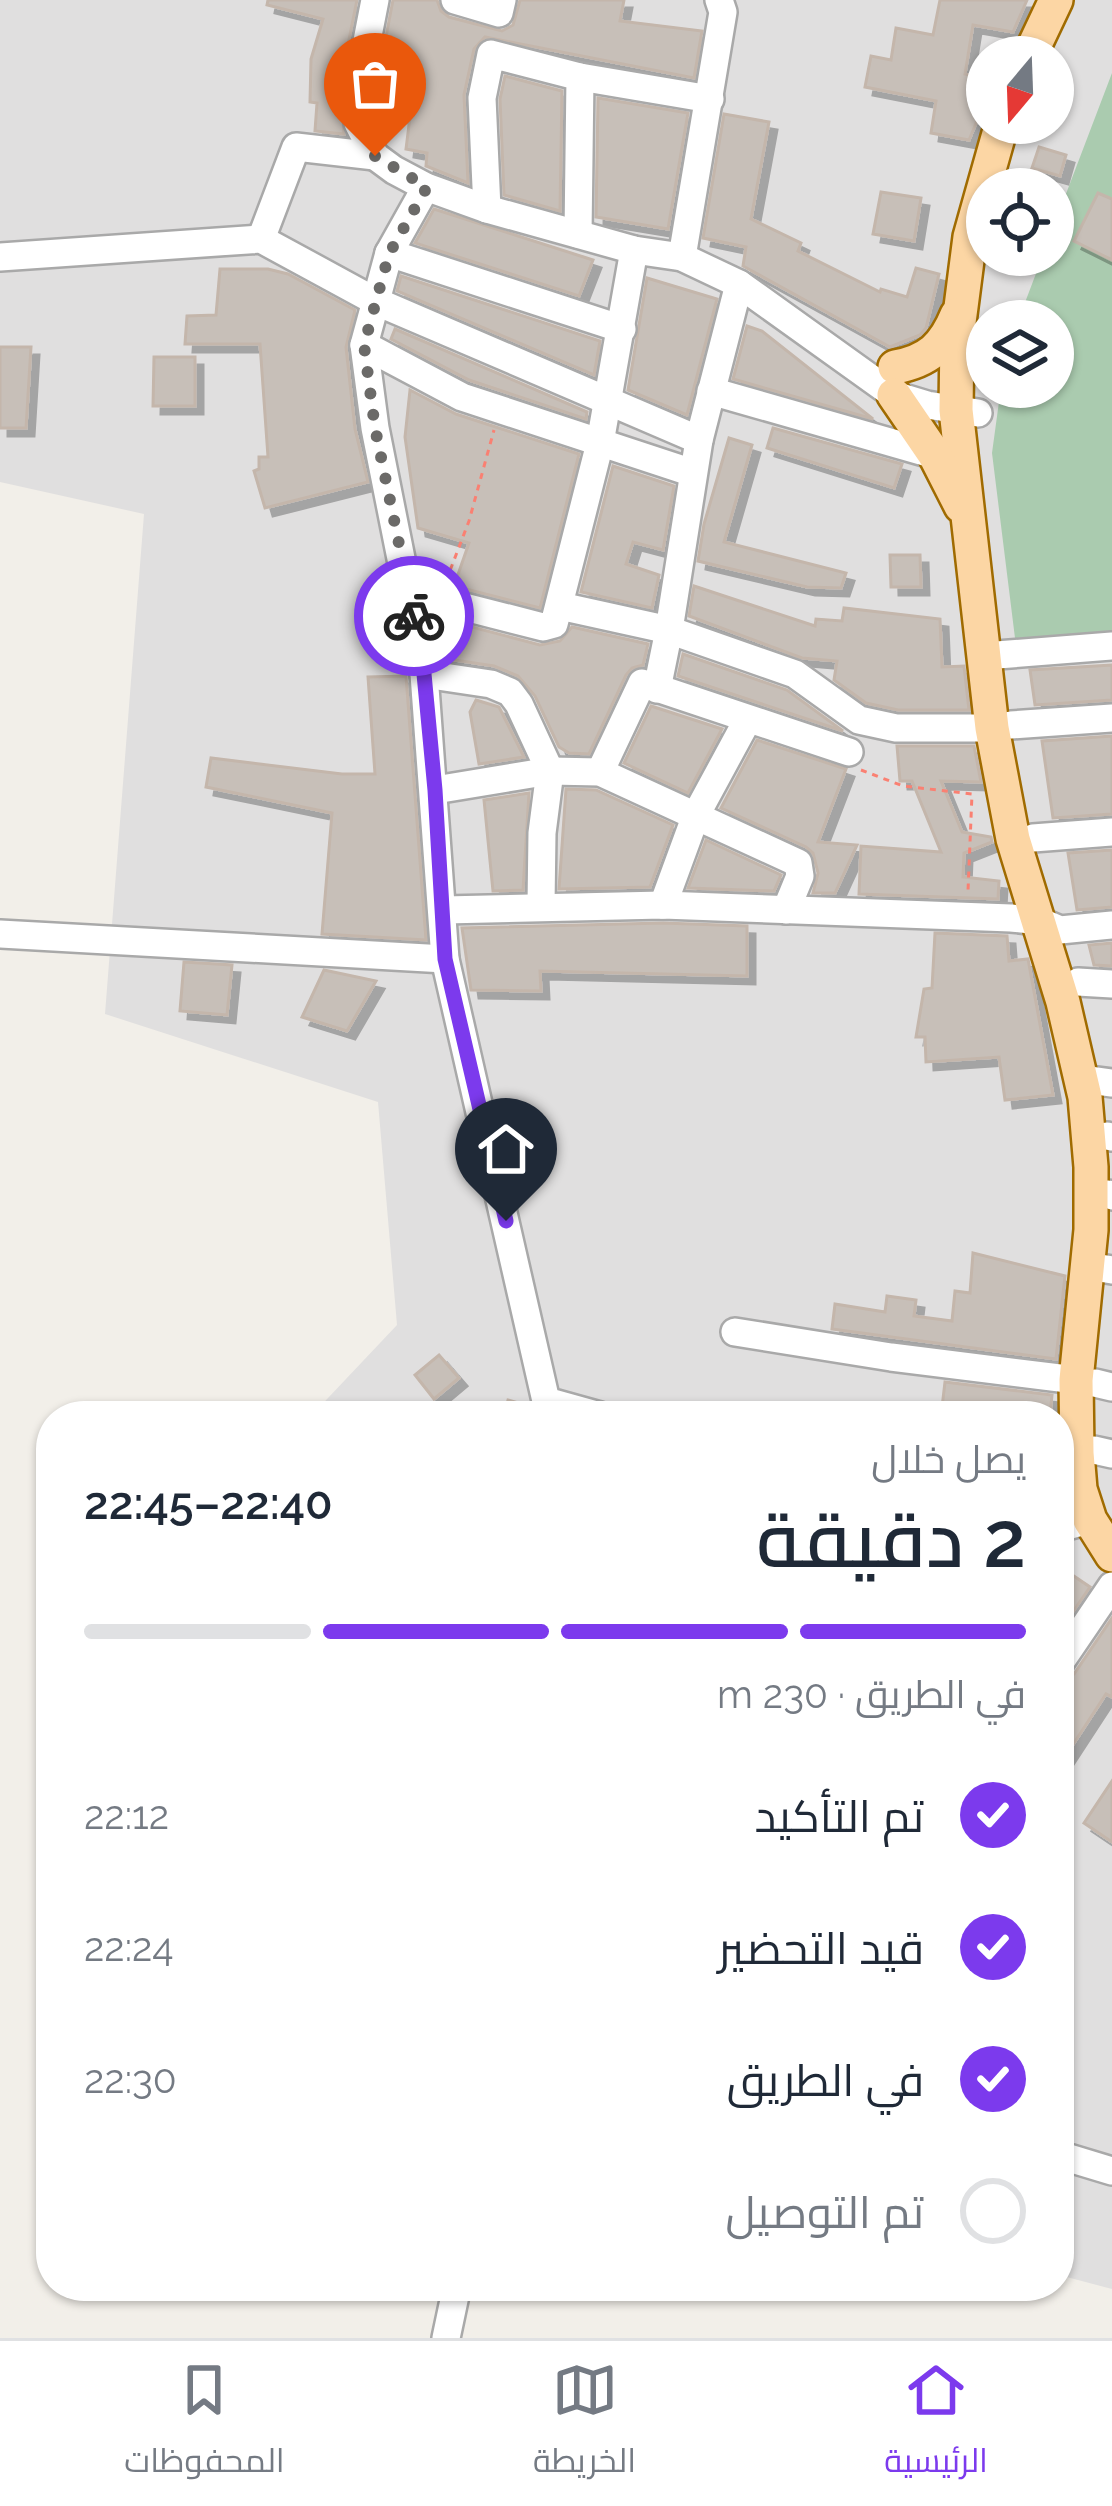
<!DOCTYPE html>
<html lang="ar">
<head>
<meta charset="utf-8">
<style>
  :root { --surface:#fff; --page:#f6f6f7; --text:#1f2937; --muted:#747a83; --line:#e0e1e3; --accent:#7c3aed }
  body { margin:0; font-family:Raleway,Cairo,sans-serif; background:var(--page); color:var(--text); direction:rtl; height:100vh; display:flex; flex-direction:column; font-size:45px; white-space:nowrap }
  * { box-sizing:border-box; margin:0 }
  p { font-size:39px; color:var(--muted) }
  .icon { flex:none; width:66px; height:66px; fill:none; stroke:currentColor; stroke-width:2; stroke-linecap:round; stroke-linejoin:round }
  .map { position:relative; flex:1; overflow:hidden; direction:ltr }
  .side { position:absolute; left:36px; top:1401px; width:1038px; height:900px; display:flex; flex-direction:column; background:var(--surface); border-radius:48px; box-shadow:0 3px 9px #0004; direction:rtl }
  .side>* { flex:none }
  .needle { width:78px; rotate:199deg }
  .fabs { position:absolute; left:966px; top:36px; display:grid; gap:24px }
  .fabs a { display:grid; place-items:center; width:108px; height:108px; border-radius:50%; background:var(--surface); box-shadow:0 3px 9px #0004; font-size:60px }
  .pin { position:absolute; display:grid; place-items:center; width:102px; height:102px; color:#fff; margin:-123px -51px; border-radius:50% 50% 50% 0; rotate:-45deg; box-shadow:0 0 12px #0007 }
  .pin .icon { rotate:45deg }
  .courier { position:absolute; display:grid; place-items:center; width:120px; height:120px; margin:-60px; border:9px solid #7c3aed; border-radius:50%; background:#fff; color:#222; box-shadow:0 3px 15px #0007 }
  .head em { font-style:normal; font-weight:600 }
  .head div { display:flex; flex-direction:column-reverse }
  .head { display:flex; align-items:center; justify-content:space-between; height:204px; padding:0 48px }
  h1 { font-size:78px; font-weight:600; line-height:90px }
  .bar { display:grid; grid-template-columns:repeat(4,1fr); gap:18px 12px; align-content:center; height:144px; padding:0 48px }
  .bar i { height:15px; border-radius:9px; background:var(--line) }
  .bar .current { background:var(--accent) }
  .bar p { grid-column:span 4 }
  ol { padding:0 48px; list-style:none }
  li { display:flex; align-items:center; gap:36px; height:132px }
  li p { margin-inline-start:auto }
  li .icon { padding:12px; border-radius:50%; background:var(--accent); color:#fff; stroke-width:4 }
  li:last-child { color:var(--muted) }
  li i { width:66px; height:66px; border:6px solid var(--line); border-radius:50% }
  .tab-bar { display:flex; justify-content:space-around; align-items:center; height:168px; border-top:3px solid var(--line); background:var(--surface); font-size:33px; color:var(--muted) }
  .tab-bar a { display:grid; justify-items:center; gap:6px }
  .tab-bar .current { color:var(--accent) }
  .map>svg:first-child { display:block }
  .residential { fill:#e0dfdf; fill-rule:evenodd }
  .cemetery { fill:#aacbaf }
  .building { fill:#c7bfb8; stroke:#c4b6ab; stroke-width:3; filter:url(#shadow) }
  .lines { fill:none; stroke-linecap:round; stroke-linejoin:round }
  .minor-casing { stroke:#a9a9a9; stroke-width:32 }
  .major-casing { stroke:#a06b00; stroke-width:38 }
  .path { stroke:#fa8072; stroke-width:3; stroke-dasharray:6 6; stroke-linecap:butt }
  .minor { stroke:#fff; stroke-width:27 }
  .major { stroke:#fcd6a4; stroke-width:33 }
  .done { stroke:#6b6a68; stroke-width:12; stroke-dasharray:0 21.6 }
  .route { stroke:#7c3aed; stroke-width:15 }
</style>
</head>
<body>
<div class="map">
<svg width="1112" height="2338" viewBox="0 0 1112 2338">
  <defs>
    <filter id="shadow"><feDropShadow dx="8" dy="8" stdDeviation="0" flood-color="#0004"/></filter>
  </defs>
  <rect width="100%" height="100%" fill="#f2efe9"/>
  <path class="residential" d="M0,0H1112V2289L1059,2275V1416H311L397,1325L378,1102L105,1014L144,514L0,482ZM987,57H1053V123H987ZM987,189H1053V255H987ZM987,321H1053V387H987Z"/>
  <polygon class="cemetery" points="1112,73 1112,636 1015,638 992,453 1001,387 1053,387 1053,321 1018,321 1043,255 1053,255 1053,228"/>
  <g class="building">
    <polygon points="268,0 357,0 340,84 344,134 315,131 317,103 310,102 311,59 323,19 267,5"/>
    <polygon points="393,0 437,0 441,11 449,17 502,31 513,25 520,0 624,0 620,21 702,31 694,78 485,37 474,49 464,95 468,183 426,166 427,153 406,149 410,117 376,110 376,89"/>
    <polygon points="940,0 1027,0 1013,32 973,25 965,74 987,78 987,97 969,140 931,133 936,101 865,87 871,56 891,60 896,28 933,35"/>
    <polygon points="505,76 562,91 560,211 504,195 500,99"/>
    <polygon points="598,98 688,113 668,229 596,217"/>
    <polygon points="724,114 769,122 751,219 801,243 798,251 880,292 881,289 907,297 916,268 939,274 926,328 920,335 890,347 743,266 746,247 703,238"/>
    <polygon points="1039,147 1066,155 1060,176 1032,168"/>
    <polygon points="881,192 921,198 914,241 873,234"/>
    <polygon points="1098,193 1112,199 1112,260 1074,241"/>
    <polygon points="434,209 593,260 579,296 415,243"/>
    <polygon points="220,269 268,269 288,274 355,310 346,347 355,429 368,482 265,508 254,471 259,469 259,457 268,457 260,344 185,344 187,316 216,315"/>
    <polygon points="401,276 600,341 594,375 397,291"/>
    <polygon points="647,278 717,299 687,415 628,390"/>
    <polygon points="747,326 762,331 873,419 733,379"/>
    <polygon points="395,329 587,412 586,419 469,380 391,339"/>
    <polygon points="0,347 31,347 26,428 0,428"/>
    <polygon points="154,357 195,357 195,406 153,406"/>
    <polygon points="410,390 456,414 579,454 540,608 454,586 469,543 418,528 405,437"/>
    <polygon points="773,428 902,464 894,488 767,448"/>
    <polygon points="729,438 752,445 724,542 846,573 841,588 807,587 698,561 704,524"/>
    <polygon points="613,466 674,486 663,550 633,542 626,564 659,575 652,608 581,592"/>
    <polygon points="890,555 920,555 921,587 891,587"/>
    <polygon points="694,586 815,626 816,619 842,621 844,608 940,619 942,667 964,666 969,710 898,710 866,703 834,680 837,661 802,658 689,616"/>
    <polygon points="453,622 540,645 560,641 572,627 648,644 643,665 632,668 626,675 589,754 569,753 559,747 535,696 518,676 494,666 441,658"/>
    <polygon points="683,654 787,690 843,731 678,676"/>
    <polygon points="1112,665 1112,700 1035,705 1030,670"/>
    <polygon points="406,676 426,940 322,934 332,813 206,787 211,758 342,774 375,774 368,677"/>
    <polygon points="476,700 499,707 524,757 479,764 470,712"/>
    <polygon points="651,706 722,729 688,793 624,763"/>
    <polygon points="1112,736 1112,814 1053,818 1042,741"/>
    <polygon points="757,740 846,769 818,842 857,845 835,893 813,893 818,873 813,853 806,847 721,808"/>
    <polygon points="897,746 974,746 981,782 941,781 962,832 991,837 992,842 964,853 963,877 999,881 998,899 859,894 861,846 941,852 912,781 900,781"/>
    <polygon points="566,789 596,790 673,825 650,887 559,889"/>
    <polygon points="529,793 523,890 493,891 484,800"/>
    <polygon points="706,840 781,875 774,891 688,888"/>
    <polygon points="1112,850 1112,907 1077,910 1068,853"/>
    <polygon points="663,923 747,926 747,976 540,971 541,991 471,990 462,928"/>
    <polygon points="935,933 1007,936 1009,961 1028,959 1053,1095 1005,1100 999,1057 926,1062 925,1037 916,1037 924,989 932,988"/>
    <polygon points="1112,943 1112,966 1094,965 1089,945"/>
    <polygon points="184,962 232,965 227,1015 180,1011"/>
    <polygon points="324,970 376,981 347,1031 302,1017"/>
    <polygon points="973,1253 1065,1276 1056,1359 832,1329 835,1304 885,1312 887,1296 916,1300 914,1316 952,1321 955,1291 970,1293"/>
    <polygon points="439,1355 459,1378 434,1399 415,1375"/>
    <polygon points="945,1382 1052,1395 1050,1416 941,1416"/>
    <polygon points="508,1400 529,1406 537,1416 504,1416"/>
    <polygon points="1059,1566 1090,1587 1059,1632"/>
    <polygon points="1112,1618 1112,1697 1106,1694 1059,1766 1059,1682 1074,1674"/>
    <polygon points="1112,1781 1112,1842 1084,1823"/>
  </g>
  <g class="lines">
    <g class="minor-casing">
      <g id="minor">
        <polyline points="375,0 358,87 358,123 375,156 394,170 426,187 487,209 634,250 682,257 739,284 894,395 927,405 978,413"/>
        <polyline points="455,0 499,13 502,0"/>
        <polyline points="580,77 710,99"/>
        <polyline points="426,187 389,253 364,345 375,428 424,674 445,959 546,1401 600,1416"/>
        <polyline points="487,209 482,98 491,54 580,77 578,234"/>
        <polyline points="261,239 296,147 375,156"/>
        <polyline points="389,253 622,329"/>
        <polyline points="0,257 261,239 375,301 699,440"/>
        <polyline points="682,257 723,12 719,0"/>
        <polyline points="739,284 699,440 669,630 795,674 859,720 896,728 992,728"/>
        <polyline points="364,345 462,397 693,473"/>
        <polyline points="711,391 935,455"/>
        <polyline points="410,593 543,627 554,624 600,443 634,250"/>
        <polyline points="560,606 669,630 657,689"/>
        <polyline points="984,656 1112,646"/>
        <polyline points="424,674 491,684 510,692 519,704 550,771 542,833 541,905"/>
        <polyline points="1011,725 1112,718"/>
        <polyline points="600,772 642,683 849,752"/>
        <polyline points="435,790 550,771 600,772 798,863 800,876 786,910"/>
        <polyline points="1033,838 1112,832"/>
        <polyline points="663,905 696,815 748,719"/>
        <polyline points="444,910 663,905 1011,918 1039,921 1060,930 1112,925"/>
        <polyline points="0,934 445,959"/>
        <polyline points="1078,982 1112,984"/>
        <polyline points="1082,1079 1112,1083"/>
        <polyline points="1107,1136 1112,1137"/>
        <polyline points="1108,1194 1112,1196"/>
        <polyline points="1087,1266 1112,1270"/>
        <polyline points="735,1332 891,1357 1076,1380"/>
        <polyline points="1095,1383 1112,1387"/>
        <polyline points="1094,1450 1112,1454"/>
        <polyline points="1059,1528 1090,1520"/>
        <polyline points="1059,1664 1112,1586"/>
        <polyline points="1059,2155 1112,2171"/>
        <polyline points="446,2338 457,2286"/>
      </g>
    </g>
    <g class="major-casing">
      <g id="major">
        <polyline points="1029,57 1056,0"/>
        <polyline points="1002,123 970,237 957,338 956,410 992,728 1013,839 1063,1002 1085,1097 1091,1167 1091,1230 1076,1380 1077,1453 1080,1489 1090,1520 1112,1555"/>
        <path d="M895,367C928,361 944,347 957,315"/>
        <polyline points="894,395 935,455 961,506"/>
      </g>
    </g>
    <g class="path">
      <polyline points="446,581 469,521 494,430"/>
      <polyline points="861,770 903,786 972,794 968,891"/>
    </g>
    <use href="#minor" class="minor"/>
    <use href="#major" class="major"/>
  </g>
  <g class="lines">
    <polyline class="done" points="375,156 427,187 389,254 364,345 375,428 414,616"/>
    <polyline class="route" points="414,616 424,674 435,790 445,959 506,1221"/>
  </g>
</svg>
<div class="fabs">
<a><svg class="needle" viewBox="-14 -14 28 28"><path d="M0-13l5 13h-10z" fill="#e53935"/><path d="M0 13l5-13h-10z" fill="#747a83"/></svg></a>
<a><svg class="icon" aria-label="locate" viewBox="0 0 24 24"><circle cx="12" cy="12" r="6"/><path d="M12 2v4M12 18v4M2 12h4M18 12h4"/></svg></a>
<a><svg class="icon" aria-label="layers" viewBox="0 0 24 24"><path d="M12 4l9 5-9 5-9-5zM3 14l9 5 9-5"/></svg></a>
</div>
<div class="pin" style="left:375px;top:156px;background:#ea580c"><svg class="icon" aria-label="bag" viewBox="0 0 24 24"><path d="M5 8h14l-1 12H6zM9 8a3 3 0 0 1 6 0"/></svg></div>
<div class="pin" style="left:506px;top:1221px;background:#1f2937"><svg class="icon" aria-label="home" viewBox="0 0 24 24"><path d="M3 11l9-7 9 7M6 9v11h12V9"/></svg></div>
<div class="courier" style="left:414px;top:616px"><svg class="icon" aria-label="bike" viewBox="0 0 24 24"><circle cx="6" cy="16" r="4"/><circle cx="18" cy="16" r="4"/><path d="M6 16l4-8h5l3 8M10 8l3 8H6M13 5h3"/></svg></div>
<section class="side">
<div class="head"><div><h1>2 دقيقة</h1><p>يصل خلال</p></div><em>22:40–22:45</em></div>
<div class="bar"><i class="current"></i><i class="current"></i><i class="current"></i><i></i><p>في الطريق · 230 m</p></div>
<ol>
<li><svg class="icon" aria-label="check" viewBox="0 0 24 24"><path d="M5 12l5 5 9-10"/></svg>تم التأكيد<p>22:12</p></li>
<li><svg class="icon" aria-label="check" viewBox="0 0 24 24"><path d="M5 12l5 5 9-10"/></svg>قيد التحضير<p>22:24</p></li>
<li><svg class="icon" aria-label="check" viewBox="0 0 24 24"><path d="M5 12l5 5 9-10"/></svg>في الطريق<p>22:30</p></li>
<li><i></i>تم التوصيل</li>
</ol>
</section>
</div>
<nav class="tab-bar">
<a class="current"><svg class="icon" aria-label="home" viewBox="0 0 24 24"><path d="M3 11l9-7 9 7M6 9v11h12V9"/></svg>الرئيسية</a>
<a><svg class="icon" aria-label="map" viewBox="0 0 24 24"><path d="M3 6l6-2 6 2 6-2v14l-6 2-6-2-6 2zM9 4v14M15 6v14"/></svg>الخريطة</a>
<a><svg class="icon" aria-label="saved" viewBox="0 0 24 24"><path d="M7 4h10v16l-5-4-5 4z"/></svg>المحفوظات</a>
</nav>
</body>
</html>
